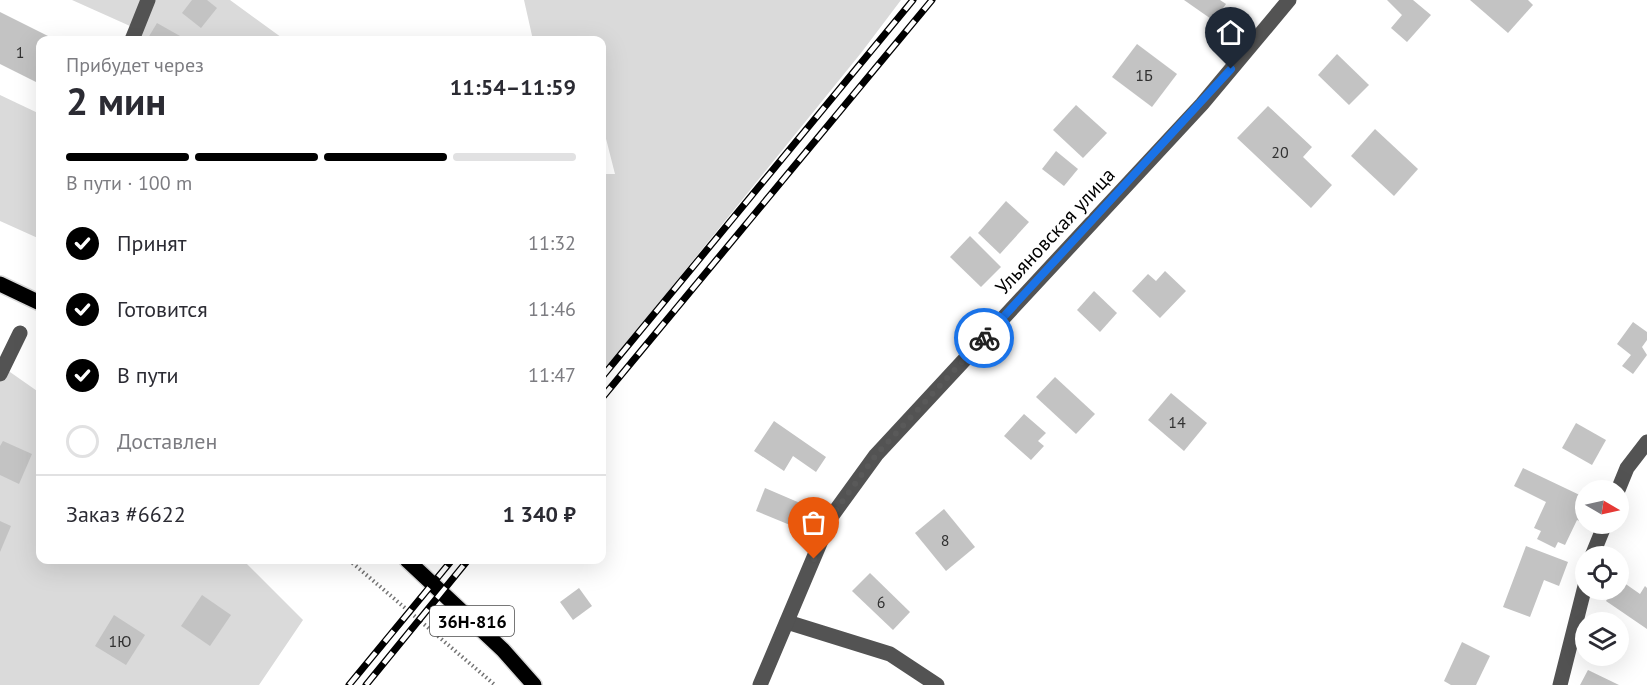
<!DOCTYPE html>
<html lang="ru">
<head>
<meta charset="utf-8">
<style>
  :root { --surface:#fff; --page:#f2f2f3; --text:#2b2b33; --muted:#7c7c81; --line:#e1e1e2; --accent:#000 }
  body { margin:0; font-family:"PT Sans",sans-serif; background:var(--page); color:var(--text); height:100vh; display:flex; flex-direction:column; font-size:22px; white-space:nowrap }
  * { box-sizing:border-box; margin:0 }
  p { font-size:20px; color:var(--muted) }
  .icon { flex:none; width:33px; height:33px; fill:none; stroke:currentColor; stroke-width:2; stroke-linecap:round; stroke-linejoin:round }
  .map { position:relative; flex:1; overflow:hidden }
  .side { position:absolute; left:36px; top:36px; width:570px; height:528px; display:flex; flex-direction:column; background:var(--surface); border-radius:12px; box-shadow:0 6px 24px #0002 }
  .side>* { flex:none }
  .needle { width:39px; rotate:99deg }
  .tools { position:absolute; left:1575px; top:480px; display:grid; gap:12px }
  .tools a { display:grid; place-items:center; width:54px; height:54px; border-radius:50%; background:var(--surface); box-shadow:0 6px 24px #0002; font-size:30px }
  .pin { position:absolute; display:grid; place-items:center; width:51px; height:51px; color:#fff; margin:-62px -26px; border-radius:50% 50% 50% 0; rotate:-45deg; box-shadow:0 0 6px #0007 }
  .pin .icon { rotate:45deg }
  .courier { position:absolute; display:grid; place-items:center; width:60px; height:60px; margin:-30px; border:4px solid #1a73e8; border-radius:50%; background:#fff; color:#222; box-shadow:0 2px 8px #0007 }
  .summary em { font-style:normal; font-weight:700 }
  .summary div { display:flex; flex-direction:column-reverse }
  .summary { display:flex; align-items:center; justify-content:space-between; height:102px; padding:0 30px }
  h1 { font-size:39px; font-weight:700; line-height:45px }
  .bar { display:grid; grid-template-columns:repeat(4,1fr); gap:9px 6px; align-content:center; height:72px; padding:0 30px }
  .bar i { height:8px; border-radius:4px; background:var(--line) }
  .bar .current { background:var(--accent) }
  .bar p { grid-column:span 4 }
  .line { display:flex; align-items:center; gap:15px; padding:0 30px; border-top:2px solid var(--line) }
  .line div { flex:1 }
  ol { padding:0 30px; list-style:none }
  li { display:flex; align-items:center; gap:18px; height:66px }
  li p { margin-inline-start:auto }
  li .icon { padding:6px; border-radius:50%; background:var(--accent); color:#fff; stroke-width:4 }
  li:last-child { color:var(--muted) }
  li i { width:33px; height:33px; border:3px solid var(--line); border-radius:50% }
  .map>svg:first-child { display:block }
  .green { fill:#dadada }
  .building { fill:#c3c3c3 }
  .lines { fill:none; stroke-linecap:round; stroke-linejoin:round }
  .major-casing { stroke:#dbdbdb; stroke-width:18 }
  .path { stroke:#757575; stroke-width:4; stroke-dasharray:1.5 3; stroke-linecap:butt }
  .minor { stroke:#535353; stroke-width:15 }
  .major { stroke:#000; stroke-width:15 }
  .rail-casing { stroke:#000; stroke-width:7 }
  .rail { stroke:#fff; stroke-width:4.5; stroke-dasharray:14; stroke-linecap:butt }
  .done { stroke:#595959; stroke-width:6; stroke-dasharray:0 10.8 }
  .route { stroke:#1a73e8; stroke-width:8 }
  .labels { text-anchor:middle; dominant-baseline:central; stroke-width:6; stroke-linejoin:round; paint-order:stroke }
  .number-label { font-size:16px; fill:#313131 }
  .shield { fill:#fff; stroke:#4c4c4c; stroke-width:1.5 }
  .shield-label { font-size:18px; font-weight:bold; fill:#000 }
  .street-label { font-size:20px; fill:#000; stroke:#fff }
</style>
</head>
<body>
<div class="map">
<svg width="1647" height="685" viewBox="0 0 1647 685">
  <rect width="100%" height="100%" fill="#fff"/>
  <g class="green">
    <polygon points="72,0 230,0 285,40 123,40 130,26"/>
    <polygon points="524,0 901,0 861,53 602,373 602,174 615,174 602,123 602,40 533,40"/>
    <polygon points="0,95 40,114 40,239 0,221"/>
    <polygon points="0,365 40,393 40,560 243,560 303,620 259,685 0,685"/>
  </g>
  <g class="building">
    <polygon points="192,0 207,0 217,8 201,28 182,13"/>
    <polygon points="1184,0 1220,0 1226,4 1214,21"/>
    <polygon points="1387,0 1413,0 1431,15 1407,42 1391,28 1402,15"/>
    <polygon points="1470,0 1528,0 1533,5 1508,33"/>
    <polygon points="0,12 56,40 40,40 40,84 0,64"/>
    <polygon points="157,23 180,36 177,40 153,40 148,38"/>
    <polygon points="1137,44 1177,74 1152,107 1112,77"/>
    <polygon points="1337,54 1369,85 1349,105 1318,75"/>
    <polygon points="1076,105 1107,133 1083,158 1053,130"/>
    <polygon points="1268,106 1312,147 1303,157 1332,185 1311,208 1237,138"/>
    <polygon points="1375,129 1418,169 1394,196 1351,156"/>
    <polygon points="1056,151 1078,169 1064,186 1042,169"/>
    <polygon points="1006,201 1029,222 1000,254 978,233"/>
    <polygon points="970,236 1001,267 981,287 950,257"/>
    <polygon points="1165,271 1186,291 1160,318 1132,291 1148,274 1156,281"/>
    <polygon points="1094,291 1117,313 1100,332 1077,310"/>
    <polygon points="1633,322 1647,332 1647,340 1642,347 1647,355 1633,374 1622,366 1631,355 1617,344"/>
    <polygon points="1055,377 1095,414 1076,434 1036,397"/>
    <polygon points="1171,393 1207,423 1184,451 1148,420"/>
    <polygon points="1024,414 1046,433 1038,441 1044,446 1031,460 1004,436"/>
    <polygon points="774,421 826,457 816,472 793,456 784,471 754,451"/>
    <polygon points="1576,423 1606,440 1592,465 1562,448"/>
    <polygon points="3,441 32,454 19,484 0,475 0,446"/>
    <polygon points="1523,468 1586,498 1586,524 1577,520 1565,545 1558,542 1555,548 1537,539 1541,531 1534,528 1546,502 1514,486"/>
    <polygon points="765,488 800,503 790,525 756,511"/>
    <polygon points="944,509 975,547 946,571 915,533"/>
    <polygon points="0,521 11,526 0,552"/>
    <polygon points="1526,546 1568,562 1559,586 1544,580 1530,617 1503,607"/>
    <polygon points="870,573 910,612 893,630 852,591"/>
    <polygon points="1620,580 1640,594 1645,586 1647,588 1647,629 1606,601 1613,590 1618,590"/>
    <polygon points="579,588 592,606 573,620 560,602"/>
    <polygon points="202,595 231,615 210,646 181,626"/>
    <polygon points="114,615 145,635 126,665 95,646"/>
    <polygon points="1462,642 1490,656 1476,685 1451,685 1444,681"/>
    <polygon points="1588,670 1619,685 1580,685"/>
  </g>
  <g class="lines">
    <g class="major-casing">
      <g id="major">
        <polyline points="0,284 40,303"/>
        <polyline points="407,560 503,650 534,685"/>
      </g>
    </g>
    <polyline class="path" points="349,560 495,685"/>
    <g class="minor">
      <polyline points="132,40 148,0"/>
      <polyline points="0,374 20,333"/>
      <polyline points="1618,490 1627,468 1647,442"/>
      <polyline points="1592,556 1605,524"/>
      <polyline points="787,622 890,654 937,685"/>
      <polyline points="760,685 831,517 876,455 1202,104 1289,0"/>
      <polyline points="1560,685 1586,582"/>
    </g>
    <use href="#major" class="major"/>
    <g class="rail-casing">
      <g id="rail">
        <polyline points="602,377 913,0"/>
        <polyline points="602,398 932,0"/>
        <polyline points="349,685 452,560"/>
        <polyline points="366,685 468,560"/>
      </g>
    </g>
    <use href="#rail" class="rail"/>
  </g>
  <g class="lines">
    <polyline class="done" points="814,559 831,517 876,455 984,338"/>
    <polyline class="route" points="984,338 1231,69"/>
  </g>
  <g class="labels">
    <g class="number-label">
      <text x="20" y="52">1</text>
      <text x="1144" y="75">1Б</text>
      <text x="1280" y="152">20</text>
      <text x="1177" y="422">14</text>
      <text x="945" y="540">8</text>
      <text x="881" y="602">6</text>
      <text x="120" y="641">1Ю</text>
    </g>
    <rect class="shield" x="430" y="606" width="84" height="30" rx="4.5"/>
    <g class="shield-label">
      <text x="472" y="621">36Н-816</text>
    </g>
    <g class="street-label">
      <text transform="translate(1055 231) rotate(-47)">Ульяновская улица</text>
    </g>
  </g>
</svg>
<div class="tools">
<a><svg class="needle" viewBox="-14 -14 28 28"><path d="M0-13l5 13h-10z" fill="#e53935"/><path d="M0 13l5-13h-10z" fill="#7c7c81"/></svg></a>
<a><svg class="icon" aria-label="locate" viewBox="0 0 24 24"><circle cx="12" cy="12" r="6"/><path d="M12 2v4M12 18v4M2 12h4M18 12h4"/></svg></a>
<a><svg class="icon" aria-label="layers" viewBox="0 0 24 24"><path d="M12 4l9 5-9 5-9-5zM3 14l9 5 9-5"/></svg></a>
</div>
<div class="pin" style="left:814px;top:559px;background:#ea580c"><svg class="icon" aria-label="bag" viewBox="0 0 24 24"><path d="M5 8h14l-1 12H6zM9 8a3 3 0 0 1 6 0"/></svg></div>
<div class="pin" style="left:1231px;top:69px;background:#1f2937"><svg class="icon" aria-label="home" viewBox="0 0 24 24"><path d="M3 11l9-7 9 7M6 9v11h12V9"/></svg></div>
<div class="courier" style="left:984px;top:338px"><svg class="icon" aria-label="bike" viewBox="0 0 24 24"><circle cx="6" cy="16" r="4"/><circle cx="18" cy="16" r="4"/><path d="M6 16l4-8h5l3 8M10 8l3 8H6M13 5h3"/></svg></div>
<section class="side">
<div class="summary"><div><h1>2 мин</h1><p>Прибудет через</p></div><em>11:54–11:59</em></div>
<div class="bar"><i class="current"></i><i class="current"></i><i class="current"></i><i></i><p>В пути · 100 m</p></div>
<ol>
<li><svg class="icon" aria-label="check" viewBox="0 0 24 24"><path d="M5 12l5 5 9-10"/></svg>Принят<p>11:32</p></li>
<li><svg class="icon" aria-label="check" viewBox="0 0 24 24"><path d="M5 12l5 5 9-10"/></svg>Готовится<p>11:46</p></li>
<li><svg class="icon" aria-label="check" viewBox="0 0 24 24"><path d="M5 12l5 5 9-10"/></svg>В пути<p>11:47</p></li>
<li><i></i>Доставлен</li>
</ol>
<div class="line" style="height:78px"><div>Заказ #6622</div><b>1 340 ₽</b></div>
</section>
</div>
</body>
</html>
